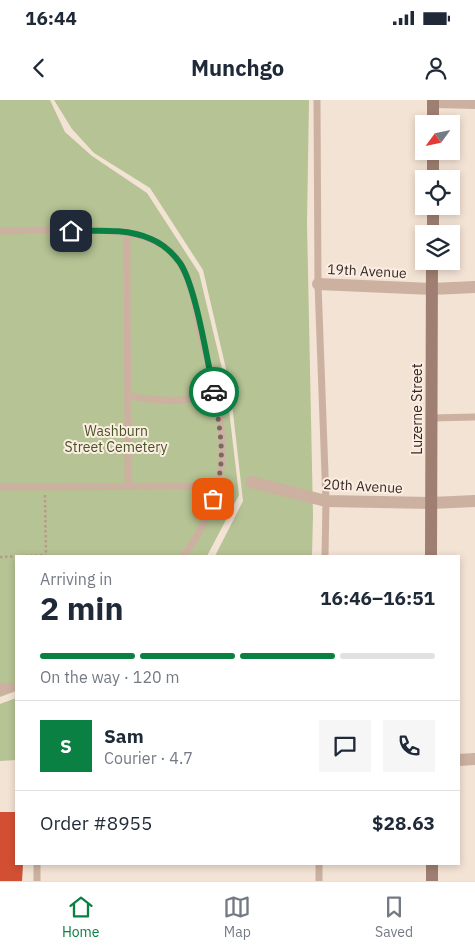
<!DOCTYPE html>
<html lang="en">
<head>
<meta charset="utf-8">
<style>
  :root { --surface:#fff; --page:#f6f6f7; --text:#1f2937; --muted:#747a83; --line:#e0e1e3; --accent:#0b8043 }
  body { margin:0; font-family:"IBM Plex Sans",sans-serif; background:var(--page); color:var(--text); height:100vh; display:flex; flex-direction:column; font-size:19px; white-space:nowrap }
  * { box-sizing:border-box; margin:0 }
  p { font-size:16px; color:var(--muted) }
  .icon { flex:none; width:28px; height:28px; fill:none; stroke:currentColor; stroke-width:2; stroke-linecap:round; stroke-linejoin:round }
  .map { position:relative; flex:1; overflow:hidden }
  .details { position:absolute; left:15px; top:455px; width:445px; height:310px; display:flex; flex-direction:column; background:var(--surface); border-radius:0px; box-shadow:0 2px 8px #0003 }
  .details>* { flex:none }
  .needle { width:32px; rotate:237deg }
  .tools { position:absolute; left:415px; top:15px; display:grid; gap:10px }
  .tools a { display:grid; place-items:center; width:45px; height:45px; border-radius:0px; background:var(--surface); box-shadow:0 2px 8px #0003; font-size:25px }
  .pin { position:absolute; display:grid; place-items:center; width:42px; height:42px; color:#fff; margin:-21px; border-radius:10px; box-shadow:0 2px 8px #0006 }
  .courier { position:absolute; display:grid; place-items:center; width:50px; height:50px; margin:-25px; border:4px solid #0b8043; border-radius:50%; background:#fff; color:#222; box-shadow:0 1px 6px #0007 }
  .head em { font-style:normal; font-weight:700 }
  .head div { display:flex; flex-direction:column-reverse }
  .head { display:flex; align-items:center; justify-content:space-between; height:85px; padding:0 25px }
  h1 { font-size:32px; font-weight:700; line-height:38px }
  .bar { display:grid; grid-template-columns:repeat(4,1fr); gap:8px 5px; align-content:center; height:60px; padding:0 25px }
  .bar i { height:6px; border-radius:4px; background:var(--line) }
  .bar .current { background:var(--accent) }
  .bar p { grid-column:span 4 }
  .line { display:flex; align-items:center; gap:12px; padding:0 25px; border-top:1px solid var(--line) }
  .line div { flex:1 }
  .round { display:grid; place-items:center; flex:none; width:52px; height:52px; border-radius:0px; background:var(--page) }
  .status { display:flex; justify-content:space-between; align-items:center; height:35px; padding:0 25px; background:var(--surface); direction:ltr }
  .status svg { height:14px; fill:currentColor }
  header { display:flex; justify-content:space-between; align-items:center; height:65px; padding:0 25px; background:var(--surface); font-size:22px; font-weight:700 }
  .tabs { display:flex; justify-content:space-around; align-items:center; height:70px; border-top:1px solid var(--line); background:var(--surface); font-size:14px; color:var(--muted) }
  .tabs a { display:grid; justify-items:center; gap:2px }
  .tabs .current { color:var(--accent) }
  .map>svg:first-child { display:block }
  .green { fill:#b6c394 }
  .building { fill:#d24f34 }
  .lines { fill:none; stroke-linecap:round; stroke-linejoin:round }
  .path { stroke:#b79b8a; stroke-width:2.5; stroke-dasharray:2.5 2.5; stroke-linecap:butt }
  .lane { stroke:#ccb1a0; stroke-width:7 }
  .street { stroke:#ccb1a0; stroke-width:12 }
  .secondary { stroke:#9f7f72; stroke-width:12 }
  .done { stroke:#786962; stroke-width:5; stroke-dasharray:0 9 }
  .route { stroke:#0b8043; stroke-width:6 }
  .labels { text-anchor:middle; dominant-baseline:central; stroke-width:4; stroke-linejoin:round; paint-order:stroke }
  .street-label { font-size:14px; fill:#352824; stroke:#fbede1 }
  .park-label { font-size:14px; fill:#475526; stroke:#fbede1 }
</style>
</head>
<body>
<div class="status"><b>16:44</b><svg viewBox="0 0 49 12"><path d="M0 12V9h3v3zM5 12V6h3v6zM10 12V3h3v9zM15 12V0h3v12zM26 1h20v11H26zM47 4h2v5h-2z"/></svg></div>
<header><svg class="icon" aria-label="back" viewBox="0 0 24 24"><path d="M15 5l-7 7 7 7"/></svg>Munchgo<svg class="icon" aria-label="person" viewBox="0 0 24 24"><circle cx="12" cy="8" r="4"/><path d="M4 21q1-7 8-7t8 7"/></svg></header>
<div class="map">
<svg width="475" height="781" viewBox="0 0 475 781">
  <rect width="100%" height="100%" fill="#f3e3d5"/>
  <g class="green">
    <polygon points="0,0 50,0 65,32 92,56 147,93 199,173 226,285 239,395 207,456 16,456 16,591 0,597"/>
    <polygon points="54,0 309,0 307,123 313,415 312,456 215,456 243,401 230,286 203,170 150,88 94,53 72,29"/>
    <polygon points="16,598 16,660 0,661 0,604"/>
  </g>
  <polygon class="building" points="0,712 16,712 16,764 23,764 22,781 0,781"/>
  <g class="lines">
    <g class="path">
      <polyline points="45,395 46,456"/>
      <polyline points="0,457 46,455"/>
    </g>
    <g class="lane">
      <polyline points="317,0 318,184 326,401 325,456"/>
      <path d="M0,131C46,131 130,121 168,149C177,156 184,169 188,180C195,196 196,215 200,232C210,274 230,335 219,378C212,407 202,433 183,456"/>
      <polyline points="127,132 128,386"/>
      <path d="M128,295C151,302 193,303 214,292"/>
      <polyline points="432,318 475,317"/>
      <polyline points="0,387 216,386"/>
      <polyline points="0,586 12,587"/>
      <polyline points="0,592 16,587"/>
      <polyline points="37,781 37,764"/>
      <polyline points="319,781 319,764"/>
    </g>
    <g class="street">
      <polyline points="433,2 475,3"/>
      <polyline points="318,184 432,189 475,187"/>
      <polyline points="251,382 326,401 431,403 475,401"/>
      <polyline points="459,660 475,659"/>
    </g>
    <g class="secondary">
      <polyline points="433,24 433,0"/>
      <polyline points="433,79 433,51"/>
      <polyline points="433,134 433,106"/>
      <polyline points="431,456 432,161"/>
      <polyline points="432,764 432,781"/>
    </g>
  </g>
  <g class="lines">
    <path class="done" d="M213,399C215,392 218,384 219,377C225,349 218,320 214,292"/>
    <path class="route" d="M71,131C97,131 126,128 151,139C163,144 172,152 180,163C196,187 207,260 214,292"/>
  </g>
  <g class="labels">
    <g class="street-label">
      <text transform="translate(367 171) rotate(3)">19th Avenue</text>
      <text transform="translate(417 309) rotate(-90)">Luzerne Street</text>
      <text transform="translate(363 386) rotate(3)">20th Avenue</text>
    </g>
    <g class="park-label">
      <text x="116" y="331">Washburn<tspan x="116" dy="16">Street Cemetery</tspan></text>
    </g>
  </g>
</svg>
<div class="tools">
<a><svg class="needle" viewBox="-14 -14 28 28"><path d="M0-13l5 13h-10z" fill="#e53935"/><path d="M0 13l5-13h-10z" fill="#747a83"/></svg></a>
<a><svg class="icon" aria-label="locate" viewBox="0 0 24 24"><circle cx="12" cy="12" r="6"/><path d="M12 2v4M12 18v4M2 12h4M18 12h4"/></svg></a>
<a><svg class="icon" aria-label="layers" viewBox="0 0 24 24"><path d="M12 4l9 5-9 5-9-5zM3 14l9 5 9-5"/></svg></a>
</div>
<div class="pin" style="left:213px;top:399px;background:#ea580c"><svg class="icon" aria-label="bag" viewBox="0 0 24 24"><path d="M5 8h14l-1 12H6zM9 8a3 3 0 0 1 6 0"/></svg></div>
<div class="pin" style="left:71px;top:131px;background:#1f2937"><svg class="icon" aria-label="home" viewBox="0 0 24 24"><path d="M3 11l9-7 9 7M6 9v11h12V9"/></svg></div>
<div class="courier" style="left:214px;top:292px"><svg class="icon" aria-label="car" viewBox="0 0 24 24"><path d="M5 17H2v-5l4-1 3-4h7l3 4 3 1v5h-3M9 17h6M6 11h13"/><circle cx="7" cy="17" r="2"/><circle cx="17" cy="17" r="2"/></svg></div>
<section class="details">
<div class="head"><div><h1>2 min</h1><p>Arriving in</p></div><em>16:46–16:51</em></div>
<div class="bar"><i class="current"></i><i class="current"></i><i class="current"></i><i></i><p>On the way · 120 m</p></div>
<div class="line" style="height:90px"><b class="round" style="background:var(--accent);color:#fff">S</b><div><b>Sam</b><p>Courier · 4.7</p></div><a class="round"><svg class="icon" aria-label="chat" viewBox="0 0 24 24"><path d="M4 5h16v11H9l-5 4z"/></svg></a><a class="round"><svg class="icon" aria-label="phone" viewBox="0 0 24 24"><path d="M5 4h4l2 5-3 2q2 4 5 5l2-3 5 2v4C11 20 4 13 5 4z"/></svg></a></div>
<div class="line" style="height:65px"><div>Order #8955</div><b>$28.63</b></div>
</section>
</div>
<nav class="tabs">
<a class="current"><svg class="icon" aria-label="home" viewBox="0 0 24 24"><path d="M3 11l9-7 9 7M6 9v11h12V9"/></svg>Home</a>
<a><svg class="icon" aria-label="map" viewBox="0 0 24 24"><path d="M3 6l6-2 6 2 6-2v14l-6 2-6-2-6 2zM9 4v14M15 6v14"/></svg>Map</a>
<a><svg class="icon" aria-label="saved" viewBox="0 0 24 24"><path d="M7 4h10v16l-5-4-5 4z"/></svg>Saved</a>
</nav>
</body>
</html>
